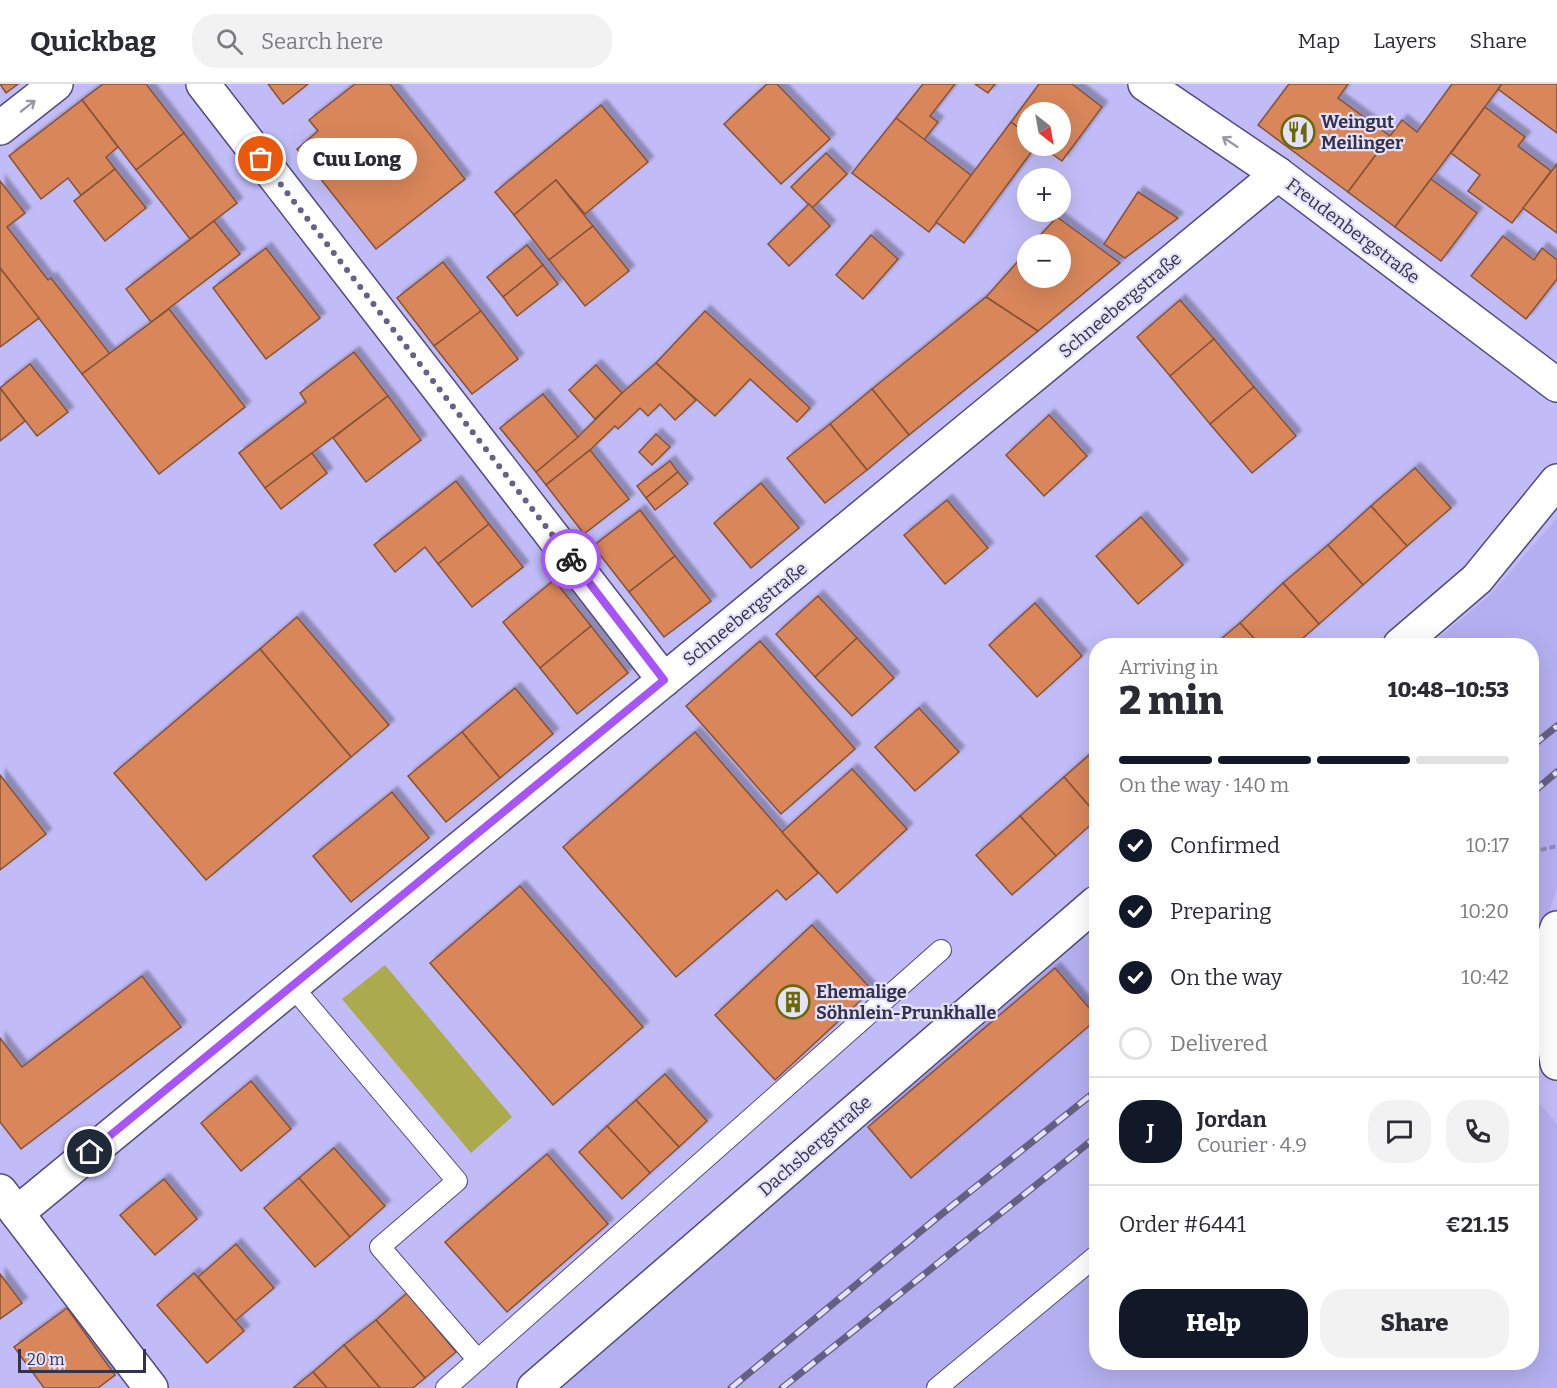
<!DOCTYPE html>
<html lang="en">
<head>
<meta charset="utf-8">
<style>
  :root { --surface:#fff; --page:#f2f2f3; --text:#2b2b33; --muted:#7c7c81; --line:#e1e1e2; --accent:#111827 }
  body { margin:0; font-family:Bitter,serif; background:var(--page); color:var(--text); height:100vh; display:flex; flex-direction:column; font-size:22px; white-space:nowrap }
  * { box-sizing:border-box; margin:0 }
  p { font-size:20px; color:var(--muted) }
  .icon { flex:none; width:33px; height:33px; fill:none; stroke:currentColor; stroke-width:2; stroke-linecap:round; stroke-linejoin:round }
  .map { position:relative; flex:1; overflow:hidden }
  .sheet { position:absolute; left:1089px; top:554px; width:450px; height:732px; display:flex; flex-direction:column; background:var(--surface); border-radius:24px; box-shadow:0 6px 24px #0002 }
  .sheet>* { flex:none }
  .needle { width:39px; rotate:149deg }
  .tools { position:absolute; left:1017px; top:18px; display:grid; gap:12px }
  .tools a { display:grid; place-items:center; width:54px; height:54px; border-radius:50%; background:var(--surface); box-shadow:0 6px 24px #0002; font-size:30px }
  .scale { position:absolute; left:18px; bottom:15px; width:128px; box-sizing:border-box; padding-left:6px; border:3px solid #343249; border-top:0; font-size:16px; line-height:21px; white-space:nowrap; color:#343249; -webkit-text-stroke:4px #e3e2fa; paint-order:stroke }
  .pin { position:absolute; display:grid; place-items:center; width:51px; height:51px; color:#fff; margin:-26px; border:3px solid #fff; border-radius:50%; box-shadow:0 2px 6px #0007 }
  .courier { position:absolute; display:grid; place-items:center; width:60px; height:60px; margin:-30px; border:4px solid #a855f7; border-radius:50%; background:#fff; color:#222; box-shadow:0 2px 8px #0007 }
  .bubble { position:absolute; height:42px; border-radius:21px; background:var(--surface); box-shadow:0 6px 24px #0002; font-size:20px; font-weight:800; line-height:42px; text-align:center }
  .head em { font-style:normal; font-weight:800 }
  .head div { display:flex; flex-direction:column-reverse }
  .head { display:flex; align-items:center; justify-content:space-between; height:102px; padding:0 30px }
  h1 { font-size:39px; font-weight:800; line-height:45px }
  .bar { display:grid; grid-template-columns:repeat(4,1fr); gap:9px 6px; align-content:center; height:72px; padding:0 30px }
  .bar i { height:8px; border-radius:4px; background:var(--line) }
  .bar .current { background:var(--accent) }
  .bar p { grid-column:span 4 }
  .line { display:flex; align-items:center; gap:15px; padding:0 30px; border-top:2px solid var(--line) }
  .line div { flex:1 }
  .round { display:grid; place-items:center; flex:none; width:63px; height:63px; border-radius:24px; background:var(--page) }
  ol { padding:0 30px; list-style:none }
  li { display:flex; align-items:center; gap:18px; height:66px }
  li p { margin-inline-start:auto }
  li .icon { padding:6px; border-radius:50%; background:var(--accent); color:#fff; stroke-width:4 }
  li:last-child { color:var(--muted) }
  li i { width:33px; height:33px; border:3px solid var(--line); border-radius:50% }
  .action { display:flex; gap:12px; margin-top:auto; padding:12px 30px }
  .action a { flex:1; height:69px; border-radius:24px; background:var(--accent); color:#fff; font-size:24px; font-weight:800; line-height:69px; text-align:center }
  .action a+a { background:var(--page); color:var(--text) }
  header { display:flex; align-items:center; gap:36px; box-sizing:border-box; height:84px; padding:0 30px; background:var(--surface); border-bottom:2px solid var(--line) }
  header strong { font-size:28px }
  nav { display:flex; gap:33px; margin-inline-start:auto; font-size:21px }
  .search { width:420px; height:54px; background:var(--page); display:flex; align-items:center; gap:15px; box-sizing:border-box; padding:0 21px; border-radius:24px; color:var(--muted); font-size:22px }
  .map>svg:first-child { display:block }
  .built { fill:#b4aff0 }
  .green { fill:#abaa4c }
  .building { fill:#d8865a; stroke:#865135; stroke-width:1.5; filter:url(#shadow) }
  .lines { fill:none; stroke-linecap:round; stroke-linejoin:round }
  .lane-casing { stroke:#524b7e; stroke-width:22 }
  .street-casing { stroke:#524b7e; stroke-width:36 }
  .secondary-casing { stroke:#524b7e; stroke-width:36 }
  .path { stroke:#8e8ab8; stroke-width:4; stroke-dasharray:6 3; stroke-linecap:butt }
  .lane { stroke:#fff; stroke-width:20 }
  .street { stroke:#fff; stroke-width:33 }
  .secondary { stroke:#fff; stroke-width:33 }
  .rail-casing { stroke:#636083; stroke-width:7 }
  .rail { stroke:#e3e2fa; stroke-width:4.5; stroke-dasharray:14; stroke-linecap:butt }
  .oneway { stroke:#9a98a4 }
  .done { stroke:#656286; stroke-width:6; stroke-dasharray:0 10.8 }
  .route { stroke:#a855f7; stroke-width:8 }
  .labels { text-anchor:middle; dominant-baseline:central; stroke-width:4.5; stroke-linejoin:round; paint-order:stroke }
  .poi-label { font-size:18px; font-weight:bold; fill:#343249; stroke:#e3e2fa; text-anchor:start }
  .street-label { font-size:18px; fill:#343249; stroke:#e3e2fa }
</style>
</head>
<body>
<header>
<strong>Quickbag</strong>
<div class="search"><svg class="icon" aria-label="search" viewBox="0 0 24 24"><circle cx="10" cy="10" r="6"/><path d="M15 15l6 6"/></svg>Search here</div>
<nav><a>Map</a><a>Layers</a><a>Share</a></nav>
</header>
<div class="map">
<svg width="1557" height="1304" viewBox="0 0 1557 1304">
  <defs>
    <filter id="shadow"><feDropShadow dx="5.5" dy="-5.5" stdDeviation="1.5" flood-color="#0004"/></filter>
  </defs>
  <rect width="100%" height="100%" fill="#c1bcf7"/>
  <g class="built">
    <polygon points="1557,434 1557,803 1532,883 1532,561 1430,561 1490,511"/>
    <polygon points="1096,839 1096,1278 1532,1278 1532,950 1539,1019 1557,1040 1557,1304 562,1304"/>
  </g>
  <polygon class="green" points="385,881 512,1033 471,1069 342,915"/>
  <g class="building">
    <polygon points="0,0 18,0 6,9"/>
    <polygon points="103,0 146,0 184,49 136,86 82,16"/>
    <polygon points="268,0 308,0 283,20"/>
    <polygon points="355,0 390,0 465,95 376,165 297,65 318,47 309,36"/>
    <polygon points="767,0 777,0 830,55 781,100 724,40"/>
    <polygon points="923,0 955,0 930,32 938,38 924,56 896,34"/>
    <polygon points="975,0 995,0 988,9"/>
    <polygon points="1039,0 1072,0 1102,23 1062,77 1041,62 1060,62 1060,28 1028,28 1028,51 1011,38"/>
    <polygon points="1289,0 1348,0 1338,14 1390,52 1348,108 1258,41"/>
    <polygon points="1452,0 1502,0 1395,143 1348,108 1402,36 1417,48"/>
    <polygon points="1502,0 1557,0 1557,49 1498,5"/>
    <polygon points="82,16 118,63 106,73 115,85 81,111 68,94 41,115 9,72"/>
    <polygon points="601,21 648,78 585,130 556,96 514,131 495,108"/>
    <polygon points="1485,23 1525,53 1518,62 1551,87 1512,139 1468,107 1480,91 1451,69"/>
    <polygon points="896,34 972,92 929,148 852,89"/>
    <polygon points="1011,38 1028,51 1028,62 1036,62 964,159 936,138"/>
    <polygon points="184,49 237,119 190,155 136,86"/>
    <polygon points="826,69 847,90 812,124 791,103"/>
    <polygon points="1557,80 1557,149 1523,124"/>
    <polygon points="115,85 146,124 105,157 74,117"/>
    <polygon points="1431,95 1477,129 1441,177 1395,143"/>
    <polygon points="556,96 593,142 549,176 514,131"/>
    <polygon points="0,97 25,129 7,143 48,196 51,194 110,270 82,290 0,184"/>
    <polygon points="1138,108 1178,134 1125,174 1104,160"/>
    <polygon points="809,120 830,142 789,182 768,160"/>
    <polygon points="1057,133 1120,179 1038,247 986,213 1028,166 1028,194 1060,194 1060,160 1032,160"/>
    <polygon points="214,137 240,170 151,238 126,205"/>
    <polygon points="593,142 629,187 585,222 549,176"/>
    <polygon points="871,151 898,175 863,215 836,191"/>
    <polygon points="1503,152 1534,176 1542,164 1557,176 1557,195 1526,235 1471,192"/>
    <polygon points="527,161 543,181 503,213 487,193"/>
    <polygon points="266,164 320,234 266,275 213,204"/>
    <polygon points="443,178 481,227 434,262 397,214"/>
    <polygon points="543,181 558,200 517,232 503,213"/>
    <polygon points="0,184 39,234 0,263"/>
    <polygon points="986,213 1038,247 909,351 872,305"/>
    <polygon points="1180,216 1214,255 1170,292 1137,253"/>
    <polygon points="169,225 245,323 159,390 82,290"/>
    <polygon points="481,227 518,275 472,310 434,262"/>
    <polygon points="705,227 810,324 797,338 750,295 715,332 656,279"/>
    <polygon points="1214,255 1254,303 1210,340 1170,292"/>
    <polygon points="354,268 388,312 265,404 239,369 306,318 300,309"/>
    <polygon points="656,279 696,316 675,336 660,320 648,332 640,324 618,345 615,342 590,366 546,401 536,388 578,353 622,309"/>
    <polygon points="30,280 68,328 37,352 0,304"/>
    <polygon points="596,281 622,309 595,335 569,306"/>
    <polygon points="1254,303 1296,352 1252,389 1210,340"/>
    <polygon points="0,304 25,337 0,357"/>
    <polygon points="872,305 909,351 867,386 830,340"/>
    <polygon points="543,310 578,353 536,388 500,344"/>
    <polygon points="388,312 421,356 366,398 333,354"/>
    <polygon points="1049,331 1087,372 1044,412 1006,371"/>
    <polygon points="830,340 867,386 825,419 787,374"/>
    <polygon points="656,350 670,363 652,381 639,368"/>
    <polygon points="590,366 629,415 584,450 546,401"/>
    <polygon points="312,369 327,389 281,425 265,404"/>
    <polygon points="670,377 678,388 646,414 637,402"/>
    <polygon points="1415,384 1451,424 1407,462 1371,422"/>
    <polygon points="678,388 688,400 655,426 646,414"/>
    <polygon points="456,397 489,440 438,480 425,463 395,488 374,461"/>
    <polygon points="761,399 799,444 751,484 714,439"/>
    <polygon points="947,416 988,464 945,500 904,451"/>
    <polygon points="1371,422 1407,462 1363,501 1328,461"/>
    <polygon points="640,426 675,472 629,508 593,462"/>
    <polygon points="1141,433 1183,481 1138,520 1096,472"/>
    <polygon points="489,440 523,483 472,523 438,480"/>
    <polygon points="1328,461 1363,501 1319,540 1283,499"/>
    <polygon points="675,472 711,517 664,553 629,508"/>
    <polygon points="554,496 591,542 540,584 503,538"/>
    <polygon points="1283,499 1319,540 1295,561 1260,561 1240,539"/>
    <polygon points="818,512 857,554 815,593 776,550"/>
    <polygon points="1035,519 1082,572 1037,613 989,561"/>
    <polygon points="297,533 389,641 351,673 260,565"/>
    <polygon points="1240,539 1260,561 1214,561"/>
    <polygon points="591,542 628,589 577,630 540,584"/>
    <polygon points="857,554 894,594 852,632 815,593"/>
    <polygon points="760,557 855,665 781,730 686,622"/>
    <polygon points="260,565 351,673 206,796 114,689"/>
    <polygon points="515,604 553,650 500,694 462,648"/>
    <polygon points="919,624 959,668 915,707 875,663"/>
    <polygon points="462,648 500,694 446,738 408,692"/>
    <polygon points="695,648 818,789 786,816 777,806 676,893 563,763"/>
    <polygon points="1096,665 1096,730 1064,693"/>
    <polygon points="852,685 907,745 837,809 782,748"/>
    <polygon points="0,691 46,750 0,786"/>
    <polygon points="1064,693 1096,730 1096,736 1056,772 1020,732"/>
    <polygon points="392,708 429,754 351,818 313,772"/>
    <polygon points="1020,732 1056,772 1012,811 976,771"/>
    <polygon points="520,802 643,943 553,1021 430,879"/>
    <polygon points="812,841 872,906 775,996 715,931"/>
    <polygon points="1055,884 1096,932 1096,936 911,1094 868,1043"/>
    <polygon points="142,892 181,943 21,1065 0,1038 0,954 22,983"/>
    <polygon points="665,990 707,1037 679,1063 636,1016"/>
    <polygon points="251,997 291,1045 241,1087 201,1039"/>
    <polygon points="636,1016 679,1063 650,1089 607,1042"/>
    <polygon points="607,1042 650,1089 622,1115 579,1068"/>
    <polygon points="334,1064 385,1122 350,1153 299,1094"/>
    <polygon points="547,1070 608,1140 507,1228 445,1158"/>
    <polygon points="299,1094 350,1153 315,1183 264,1124"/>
    <polygon points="164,1095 197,1135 155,1171 120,1131"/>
    <polygon points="236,1160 274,1204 235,1237 198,1193"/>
    <polygon points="194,1189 244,1247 207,1279 157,1221"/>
    <polygon points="0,1190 22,1219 0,1235"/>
    <polygon points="407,1209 456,1268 425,1294 376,1236"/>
    <polygon points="67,1224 115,1291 98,1304 44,1304 14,1263"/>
    <polygon points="376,1236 425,1294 413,1304 380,1304 344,1261"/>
    <polygon points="344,1261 380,1304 327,1304 313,1288"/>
    <polygon points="313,1288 327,1304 293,1304"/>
  </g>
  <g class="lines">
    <g class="lane-casing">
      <g id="lane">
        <polyline points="292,902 457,1097 380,1163 478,1276"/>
        <polyline points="446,1304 941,866"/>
        <polyline points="937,1304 1096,1172"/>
      </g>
    </g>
    <g class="street-casing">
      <g id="street">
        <polyline points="203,0 664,596"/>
        <polyline points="1400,561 1477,495 1557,397"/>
        <path d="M1557,844C1540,885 1551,937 1557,979"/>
        <polyline points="0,1107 151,1304"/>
        <polyline points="17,1129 1278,90"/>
        <polyline points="534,1304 1096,819"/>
      </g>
    </g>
    <g class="secondary-casing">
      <g id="secondary">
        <polyline points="1145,0 1278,90 1557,301"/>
        <polyline points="0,44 56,0"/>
      </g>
    </g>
    <polyline class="path" points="1532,768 1557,762"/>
    <use href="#lane" class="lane"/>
    <use href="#street" class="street"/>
    <use href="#secondary" class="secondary"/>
    <g class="rail-casing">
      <g id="rail">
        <polyline points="1532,662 1557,642"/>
        <polyline points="1532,709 1557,688"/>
        <polyline points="731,1304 938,1133 1096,1007"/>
        <polyline points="782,1304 1096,1053"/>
      </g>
    </g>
    <use href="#rail" class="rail"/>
  </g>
  <defs><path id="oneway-shaft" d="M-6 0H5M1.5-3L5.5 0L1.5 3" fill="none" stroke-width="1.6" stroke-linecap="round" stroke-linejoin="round" transform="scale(1.5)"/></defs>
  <g class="oneway">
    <use href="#oneway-shaft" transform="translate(28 22) rotate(-38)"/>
    <use href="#oneway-shaft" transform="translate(1230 58) rotate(-146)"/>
  </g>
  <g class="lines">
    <polyline class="done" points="261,75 571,475"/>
    <polyline class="route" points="90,1068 664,596 571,475"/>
  </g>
  <defs>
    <g id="restaurant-ring" transform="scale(1.725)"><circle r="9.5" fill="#e3e2fa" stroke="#6b6903" stroke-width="1.5"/><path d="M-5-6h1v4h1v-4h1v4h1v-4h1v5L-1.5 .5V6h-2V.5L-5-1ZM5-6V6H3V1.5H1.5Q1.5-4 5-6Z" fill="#6b6903"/></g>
    <g id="building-ring" transform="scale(1.725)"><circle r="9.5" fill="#e3e2fa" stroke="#6b6903" stroke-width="1.5"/><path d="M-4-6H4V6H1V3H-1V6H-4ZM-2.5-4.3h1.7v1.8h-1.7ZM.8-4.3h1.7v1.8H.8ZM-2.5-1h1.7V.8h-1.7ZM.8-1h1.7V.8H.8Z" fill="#6b6903"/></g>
  </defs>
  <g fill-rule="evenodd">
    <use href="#restaurant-ring" x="1298" y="48"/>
    <use href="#building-ring" x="793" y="918"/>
  </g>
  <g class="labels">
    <g class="poi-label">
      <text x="1321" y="38">Weingut<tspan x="1321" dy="21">Meilinger</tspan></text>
      <text x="816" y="908">Ehemalige<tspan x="816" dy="21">Söhnlein-Prunkhalle</tspan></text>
    </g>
    <g class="street-label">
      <text transform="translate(1353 147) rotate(37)">Freudenbergstraße</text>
      <text transform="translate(1120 221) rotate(-40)">Schneebergstraße</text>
      <text transform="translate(745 530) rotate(-39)">Schneebergstraße</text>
      <text transform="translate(815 1062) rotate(-41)">Dachsbergstraße</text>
    </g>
  </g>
</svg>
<div class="tools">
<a><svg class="needle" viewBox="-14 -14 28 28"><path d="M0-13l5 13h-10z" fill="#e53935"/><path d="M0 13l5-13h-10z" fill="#7c7c81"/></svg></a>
<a>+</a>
<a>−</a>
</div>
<div class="scale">20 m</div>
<div class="pin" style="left:261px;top:75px;background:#ea580c"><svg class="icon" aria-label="bag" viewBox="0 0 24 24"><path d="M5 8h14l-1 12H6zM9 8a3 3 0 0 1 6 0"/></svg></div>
<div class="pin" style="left:90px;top:1068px;background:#1f2937"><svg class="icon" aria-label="home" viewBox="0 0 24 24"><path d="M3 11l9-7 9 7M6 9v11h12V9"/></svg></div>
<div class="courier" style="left:571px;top:475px"><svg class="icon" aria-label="bike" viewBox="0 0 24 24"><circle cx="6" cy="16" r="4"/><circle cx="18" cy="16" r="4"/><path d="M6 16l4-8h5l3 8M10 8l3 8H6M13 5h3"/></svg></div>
<div class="bubble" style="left:297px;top:54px;width:120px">Cuu Long</div>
<section class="sheet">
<div class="head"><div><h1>2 min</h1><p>Arriving in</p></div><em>10:48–10:53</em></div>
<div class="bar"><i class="current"></i><i class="current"></i><i class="current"></i><i></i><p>On the way · 140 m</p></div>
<ol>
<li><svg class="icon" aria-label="check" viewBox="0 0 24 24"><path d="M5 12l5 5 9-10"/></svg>Confirmed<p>10:17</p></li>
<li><svg class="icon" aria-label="check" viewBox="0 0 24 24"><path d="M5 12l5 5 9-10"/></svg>Preparing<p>10:20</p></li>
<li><svg class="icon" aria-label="check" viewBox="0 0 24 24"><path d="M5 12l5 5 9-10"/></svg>On the way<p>10:42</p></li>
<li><i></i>Delivered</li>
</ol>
<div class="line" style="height:108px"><b class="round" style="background:var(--accent);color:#fff">J</b><div><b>Jordan</b><p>Courier · 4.9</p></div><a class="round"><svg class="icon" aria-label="chat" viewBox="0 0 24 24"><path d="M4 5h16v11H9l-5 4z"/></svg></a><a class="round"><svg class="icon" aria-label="phone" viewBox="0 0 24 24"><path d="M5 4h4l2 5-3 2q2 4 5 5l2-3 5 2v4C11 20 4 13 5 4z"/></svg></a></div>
<div class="line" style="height:78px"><div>Order #6441</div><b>€21.15</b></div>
<div class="action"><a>Help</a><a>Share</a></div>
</section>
</div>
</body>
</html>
